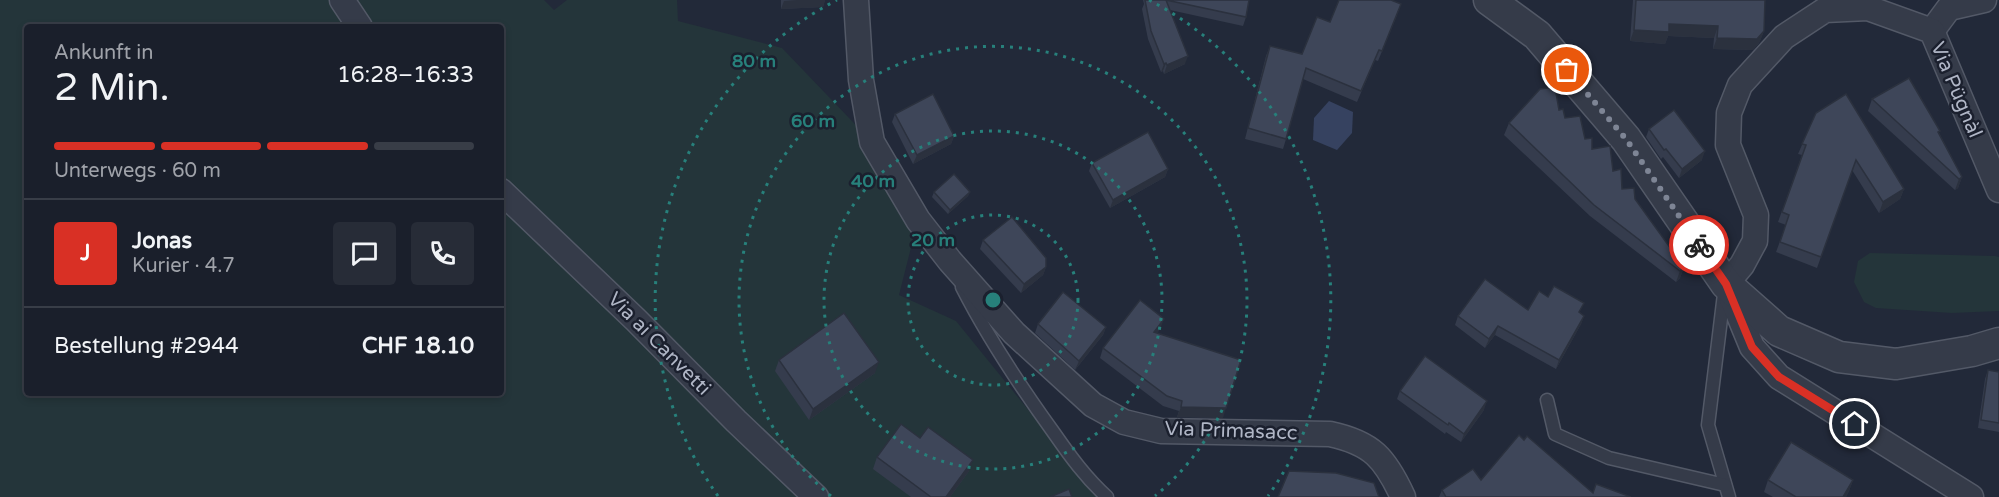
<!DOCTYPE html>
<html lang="de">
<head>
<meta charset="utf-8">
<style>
  :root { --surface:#1a1f2b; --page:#272c37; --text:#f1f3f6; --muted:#9fa2a9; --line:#383d47; --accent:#d93025 }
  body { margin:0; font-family:"Varela Round",sans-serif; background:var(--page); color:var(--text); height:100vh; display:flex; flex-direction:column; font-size:22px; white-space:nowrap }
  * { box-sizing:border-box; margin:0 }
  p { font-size:20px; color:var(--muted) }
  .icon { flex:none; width:33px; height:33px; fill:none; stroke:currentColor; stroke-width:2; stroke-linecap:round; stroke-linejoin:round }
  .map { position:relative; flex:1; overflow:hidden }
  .sheet { position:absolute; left:24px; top:24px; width:480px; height:372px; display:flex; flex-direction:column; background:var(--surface); border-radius:6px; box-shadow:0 3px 9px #0003,0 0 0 2px var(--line) }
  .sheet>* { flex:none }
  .pin { position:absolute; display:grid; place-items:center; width:51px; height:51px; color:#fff; margin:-26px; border:3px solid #fff; border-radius:50%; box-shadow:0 2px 6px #0007 }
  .courier { position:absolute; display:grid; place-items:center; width:60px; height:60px; margin:-30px; border:4px solid #d93025; border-radius:50%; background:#fff; color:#222; box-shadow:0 2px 8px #0007 }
  .headline em { font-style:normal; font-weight:600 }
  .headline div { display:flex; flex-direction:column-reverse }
  .headline { display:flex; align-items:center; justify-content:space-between; height:102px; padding:0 30px }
  h1 { font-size:39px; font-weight:600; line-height:45px }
  .bar { display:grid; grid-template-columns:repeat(4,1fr); gap:9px 6px; align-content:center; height:72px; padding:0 30px }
  .bar i { height:8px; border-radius:4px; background:var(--line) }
  .bar .selected { background:var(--accent) }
  .bar p { grid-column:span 4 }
  .line { display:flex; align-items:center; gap:15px; padding:0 30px; border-top:2px solid var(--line) }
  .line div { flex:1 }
  .round { display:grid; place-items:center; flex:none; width:63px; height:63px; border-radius:6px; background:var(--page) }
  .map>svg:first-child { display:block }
  .green { fill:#24353a; fill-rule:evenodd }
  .water { fill:#364260 }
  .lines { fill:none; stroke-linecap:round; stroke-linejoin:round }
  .service-casing { stroke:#535967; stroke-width:15 }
  .minor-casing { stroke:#535967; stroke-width:27 }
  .tertiary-casing { stroke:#535967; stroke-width:33 }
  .service { stroke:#353b49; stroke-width:12 }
  .minor { stroke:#353b49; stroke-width:24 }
  .tertiary { stroke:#353b49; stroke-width:30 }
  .wall { fill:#353c4d }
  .shaded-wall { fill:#2b313e }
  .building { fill:#3e4659; stroke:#2b313e; stroke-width:1.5 }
  .done { stroke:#7e8595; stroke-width:6; stroke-dasharray:0 10.8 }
  .route { stroke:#d93025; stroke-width:8 }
  .ring { fill:none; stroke:#27807b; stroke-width:3; stroke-dasharray:3 6 }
  .labels { text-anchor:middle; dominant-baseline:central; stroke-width:5; stroke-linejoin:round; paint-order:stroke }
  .street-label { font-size:20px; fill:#b0b6c6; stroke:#1b202e }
  .centre { fill:#27807b; stroke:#1b202e; stroke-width:3 }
  .ring-label { font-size:18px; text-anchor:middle; font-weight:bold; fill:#27807b; stroke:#1b202e; stroke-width:5; stroke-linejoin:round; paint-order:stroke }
</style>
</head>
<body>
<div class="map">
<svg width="1999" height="497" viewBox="0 0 1999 497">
  <rect width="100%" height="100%" fill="#222939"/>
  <g class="green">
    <path d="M0,0H544L554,10L567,0H677L678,21L782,48L872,142L918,220L899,295L956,321L1099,497H0ZM27,27H501V393H27Z"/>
    <polygon points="1870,253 1995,256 1999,257 1999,311 1952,313 1876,308 1864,302 1854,282 1858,261"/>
  </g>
  <polygon class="water" points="1329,101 1353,112 1352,133 1337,150 1313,140 1314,118"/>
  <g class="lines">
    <g class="service-casing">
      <g id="service">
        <path d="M962,287C988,338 1020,386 1054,433C1070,456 1086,478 1107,497"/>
        <polyline points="1724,294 1708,425 1729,497"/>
        <polyline points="1547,400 1555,434 1609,458 1725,485"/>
      </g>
    </g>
    <g class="minor-casing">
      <g id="minor">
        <polyline points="342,0 360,27"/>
        <path d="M856,0L861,80L872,142L918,220L950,261L1014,333L1093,405L1124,422L1161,431L1330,434C1372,443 1385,458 1403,497"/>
        <polyline points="1932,31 1949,8 1984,0"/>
        <polyline points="501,191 636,320 736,421 816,497"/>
        <polyline points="1971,497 1779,377 1752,347 1726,284 1742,265 1755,241 1756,215 1728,145 1729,113 1740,85 1784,37 1825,10 1868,8 1932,31 1999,190"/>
      </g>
    </g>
    <g class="tertiary-casing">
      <polyline id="tertiary" points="1489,0 1537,35 1626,139 1726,284 1779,331 1839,357 1896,364 1972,351 1999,343"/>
    </g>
    <use href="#service" class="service"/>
    <use href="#minor" class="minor"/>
    <use href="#tertiary" class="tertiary"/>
  </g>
  <g class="wall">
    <polygon points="781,0 825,0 823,7 781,9"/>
    <polygon points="1143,0 1249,0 1246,17 1243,26 1170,10 1185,64 1164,74 1163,71 1161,72 1148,39 1142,9 1144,4"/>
    <polygon points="1633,0 1765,0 1764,31 1759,43 1753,50 1713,49 1714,38 1668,36 1665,44 1630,41"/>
    <polygon points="1397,15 1378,61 1375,60 1357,102 1303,79 1286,139 1283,149 1245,139 1266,56 1270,46 1302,54 1330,22"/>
    <polygon points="1872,99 1939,133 1962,177 1958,188 1955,190 1868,111"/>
    <polygon points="1559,110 1613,171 1622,189 1635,199 1684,267 1680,278 1676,282 1590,216 1504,135 1509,123"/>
    <polygon points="1816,113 1904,189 1900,199 1879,213 1852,170 1817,268 1776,252 1786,225 1778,222 1802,155 1798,154"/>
    <polygon points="895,114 954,136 951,144 913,164 892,122"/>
    <polygon points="1649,129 1702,160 1679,178 1663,157 1661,159 1646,137"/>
    <polygon points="1092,163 1168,169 1165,177 1110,208 1089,171"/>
    <polygon points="934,192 970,192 968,196 948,214 932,197"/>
    <polygon points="983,240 1046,267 1043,275 1021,293 980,249"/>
    <polygon points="1548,297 1584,316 1581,324 1556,369 1495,335 1485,348 1455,325 1458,316 1528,310"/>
    <polygon points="1038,324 1106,327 1103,335 1075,370 1035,333"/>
    <polygon points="1160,329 1157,333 1223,418 1177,417 1179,411 1163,406 1100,358 1103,348"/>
    <polygon points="779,360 875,373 809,420 775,371"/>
    <polygon points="1988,370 1999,372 1999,432 1978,428 1985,379"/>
    <polygon points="1400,391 1484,410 1461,442 1446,432 1445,434 1397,399"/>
    <polygon points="920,438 969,471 950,497 911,497 873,469 877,457"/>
    <polygon points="1524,440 1593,493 1631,497 1439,497 1442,490 1481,480"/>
    <polygon points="1768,480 1853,480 1849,491 1846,497 1773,497 1764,492"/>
  </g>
  <g class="shaded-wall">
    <polygon points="797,0 825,0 823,7 781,9 784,1"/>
    <polygon points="1669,24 1718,26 1714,38 1668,36 1665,44 1630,41 1634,30"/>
    <polygon points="1764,31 1759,43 1753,50 1713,49 1717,38"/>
    <polygon points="1188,56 1185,64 1164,74 1167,65"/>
    <polygon points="1166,63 1163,71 1161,72 1164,64"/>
    <polygon points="954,136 951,144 913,164 917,155"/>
    <polygon points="1705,151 1702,160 1679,178 1682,169"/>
    <polygon points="1168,169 1165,177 1110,208 1113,200"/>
    <polygon points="1962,177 1958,188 1955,190 1959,179"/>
    <polygon points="1904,189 1900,199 1879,213 1883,202"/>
    <polygon points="970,192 968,196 948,214 950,210"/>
    <polygon points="1046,267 1043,275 1021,293 1024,284"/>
    <polygon points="1684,267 1680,278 1676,282 1680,271"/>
    <polygon points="1584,316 1581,324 1556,369 1559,360"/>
    <polygon points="1164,319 1160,329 1150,342 1154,332"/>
    <polygon points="1498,326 1495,335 1485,348 1489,339"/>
    <polygon points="1106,327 1103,335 1075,370 1079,361"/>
    <polygon points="879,362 875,373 809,420 813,409"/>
    <polygon points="1487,401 1484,410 1461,442 1464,434"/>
    <polygon points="1181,407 1226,408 1223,418 1177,417"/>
    <polygon points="973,460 969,471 950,497 946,497"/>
    <polygon points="1853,480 1849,491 1846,497 1843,497"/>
  </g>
  <g class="building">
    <polygon points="1145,0 1166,0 1188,56 1167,65 1166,63 1164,64 1151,31"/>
    <polygon points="1166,0 1249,0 1246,17"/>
    <polygon points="1339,0 1391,0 1401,4 1382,51 1379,50 1361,91 1306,68 1286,139 1248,128 1270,46 1302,54 1317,17 1330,22"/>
    <polygon points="1636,0 1765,0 1764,31 1757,39 1717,38 1718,26 1669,24 1669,32 1634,30"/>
    <polygon points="1909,78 1940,131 1938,132 1962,177 1959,179 1872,99"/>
    <polygon points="1555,87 1559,110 1563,109 1565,118 1580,116 1585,139 1592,138 1592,149 1610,146 1613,171 1621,169 1622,189 1634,188 1635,199 1684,267 1680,271 1594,205 1509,123 1540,89"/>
    <polygon points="933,94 954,136 917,155 895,114"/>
    <polygon points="1846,94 1904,189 1883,202 1856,160 1821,257 1780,242 1789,215 1782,212 1806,145 1802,144 1816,113"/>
    <polygon points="1674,110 1705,151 1682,169 1666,149 1664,150 1649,129"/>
    <polygon points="1148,132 1168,169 1113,200 1092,163"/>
    <polygon points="954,174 970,192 950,210 934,192"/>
    <polygon points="1012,217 1046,258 1046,267 1024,284 983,240"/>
    <polygon points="1485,279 1528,310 1539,291 1548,297 1554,286 1584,303 1579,312 1584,316 1559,360 1498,326 1489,339 1458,316"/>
    <polygon points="1063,292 1106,327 1079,361 1038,324"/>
    <polygon points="1140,300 1164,319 1154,332 1241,360 1226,408 1181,407 1182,401 1167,396 1103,348"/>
    <polygon points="844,313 879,362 813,409 779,360"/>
    <polygon points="1425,356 1487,401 1464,434 1449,423 1448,425 1400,391"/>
    <polygon points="1988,370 1999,372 1999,423 1981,420"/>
    <polygon points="901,424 920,438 928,427 973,460 946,497 931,497 877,457"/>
    <polygon points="1519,435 1524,440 1527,436 1593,493 1596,484 1631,497 1446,497 1442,490 1473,469 1481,480"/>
    <polygon points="1791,442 1853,480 1843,497 1796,497 1768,480"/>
    <polygon points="1289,471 1336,473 1374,483 1379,497 1278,497"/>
    <polygon points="1069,489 1072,497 1050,497"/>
  </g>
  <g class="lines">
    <polyline class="done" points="1567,70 1626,139 1699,245"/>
    <polyline class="route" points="1699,245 1726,284 1752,347 1779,377 1855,424"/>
  </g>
  <g class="ring">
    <circle cx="993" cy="300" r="85"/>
    <circle cx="993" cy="300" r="169"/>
    <path d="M831 496A254 254 0 1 1 1155 496"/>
    <path d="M718 496A338 338 0 0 1 837 0M1149 0A338 338 0 0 1 1268 496"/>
  </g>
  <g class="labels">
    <g class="street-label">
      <text transform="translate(1956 90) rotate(67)">Via Pügnàl</text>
      <text transform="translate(659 344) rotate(45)">Via ai Canvetti</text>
      <text transform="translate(1231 431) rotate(2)">Via Primasacc</text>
    </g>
  </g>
  <circle cx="993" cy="300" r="9" class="centre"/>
  <g class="ring-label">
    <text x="754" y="67">80 m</text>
    <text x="813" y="127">60 m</text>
    <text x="873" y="187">40 m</text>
    <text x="933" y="246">20 m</text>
  </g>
</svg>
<div class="pin" style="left:1567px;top:70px;background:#ea580c"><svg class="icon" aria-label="bag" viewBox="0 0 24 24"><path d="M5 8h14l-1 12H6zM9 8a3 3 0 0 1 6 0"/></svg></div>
<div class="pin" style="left:1855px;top:424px;background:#1f2937"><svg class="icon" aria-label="home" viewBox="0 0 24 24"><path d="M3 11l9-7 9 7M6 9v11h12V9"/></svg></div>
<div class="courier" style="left:1699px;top:245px"><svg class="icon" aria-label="bike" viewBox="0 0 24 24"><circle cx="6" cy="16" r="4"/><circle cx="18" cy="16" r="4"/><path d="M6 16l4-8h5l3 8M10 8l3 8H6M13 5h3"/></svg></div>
<section class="sheet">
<div class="headline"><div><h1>2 Min.</h1><p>Ankunft in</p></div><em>16:28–16:33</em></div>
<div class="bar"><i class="selected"></i><i class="selected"></i><i class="selected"></i><i></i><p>Unterwegs · 60 m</p></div>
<div class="line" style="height:108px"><b class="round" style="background:var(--accent);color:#fff">J</b><div><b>Jonas</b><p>Kurier · 4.7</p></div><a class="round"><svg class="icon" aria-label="chat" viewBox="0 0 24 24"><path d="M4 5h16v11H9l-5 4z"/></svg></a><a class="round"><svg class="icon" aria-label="phone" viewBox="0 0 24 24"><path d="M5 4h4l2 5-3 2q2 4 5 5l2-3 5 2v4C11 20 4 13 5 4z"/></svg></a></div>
<div class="line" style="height:78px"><div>Bestellung #2944</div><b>CHF 18.10</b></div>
</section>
</div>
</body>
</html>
